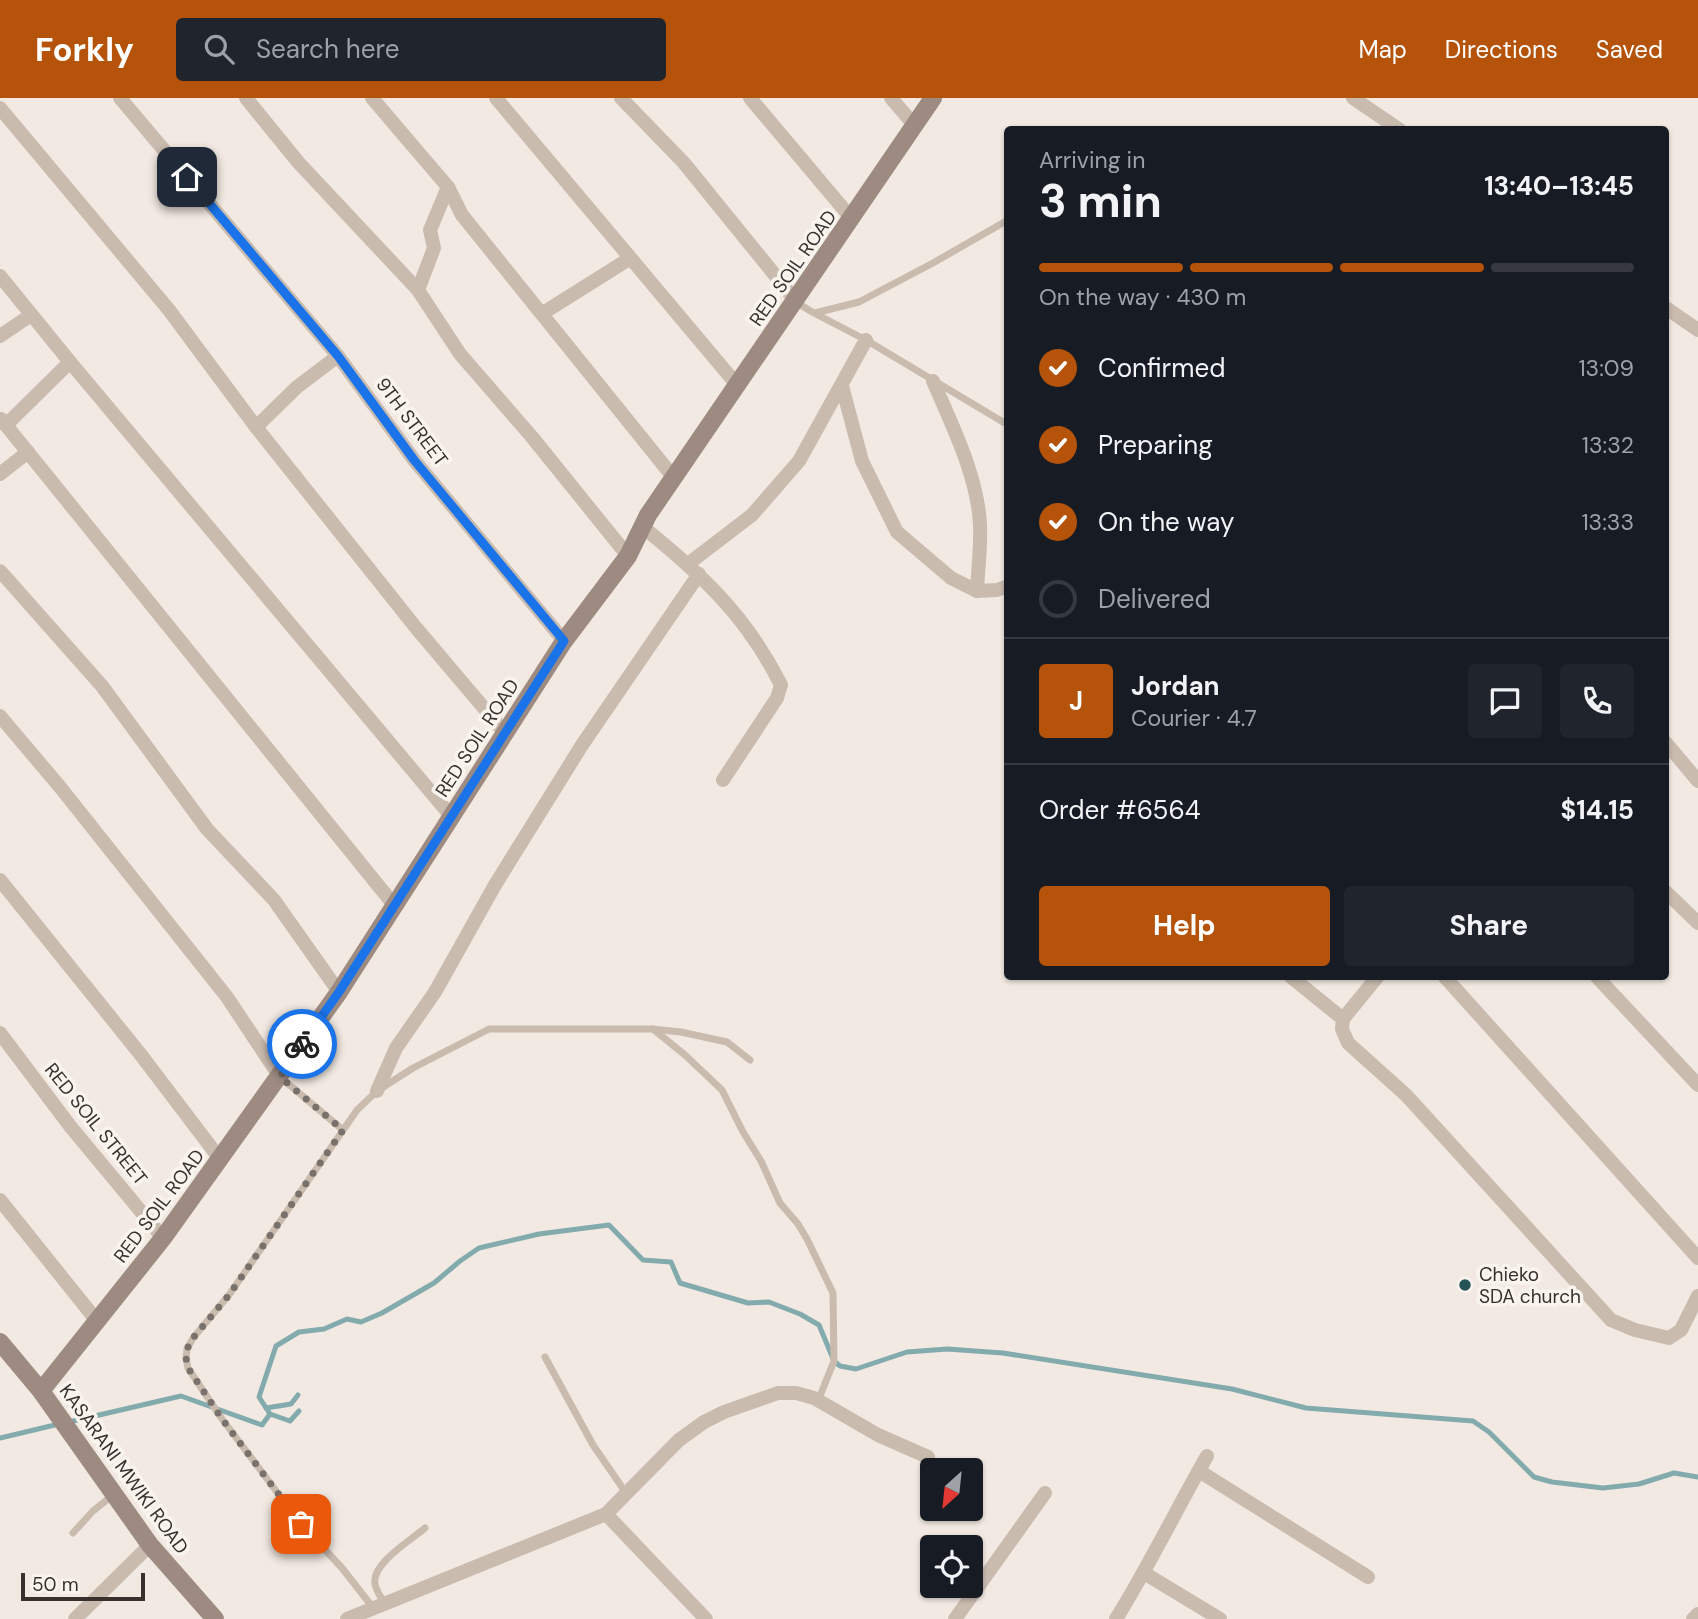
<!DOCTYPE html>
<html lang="en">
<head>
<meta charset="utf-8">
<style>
  :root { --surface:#171b24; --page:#20242c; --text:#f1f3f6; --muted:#9ea1a6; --line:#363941; --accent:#b45309 }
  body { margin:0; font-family:"DM Sans",sans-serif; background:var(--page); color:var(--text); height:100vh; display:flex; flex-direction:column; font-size:26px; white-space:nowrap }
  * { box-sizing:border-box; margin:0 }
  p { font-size:23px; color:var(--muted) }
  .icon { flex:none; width:38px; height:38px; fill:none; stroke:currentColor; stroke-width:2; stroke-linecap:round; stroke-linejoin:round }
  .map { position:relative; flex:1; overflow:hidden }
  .sheet { position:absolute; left:1004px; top:28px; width:665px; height:854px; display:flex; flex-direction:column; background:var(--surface); border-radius:7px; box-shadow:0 2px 5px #0004 }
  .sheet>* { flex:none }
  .needle { width:46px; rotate:207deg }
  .buttons { position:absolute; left:920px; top:1360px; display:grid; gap:14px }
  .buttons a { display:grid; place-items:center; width:63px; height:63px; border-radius:7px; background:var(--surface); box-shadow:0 2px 5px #0004; font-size:35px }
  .scale { position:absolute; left:21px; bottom:18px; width:124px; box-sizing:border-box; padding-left:7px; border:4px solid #38302c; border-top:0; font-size:19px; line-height:24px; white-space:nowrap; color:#38302c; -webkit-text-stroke:5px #f9f4ee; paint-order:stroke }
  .pin { position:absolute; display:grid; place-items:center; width:60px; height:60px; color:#fff; margin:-30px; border-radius:14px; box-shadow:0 4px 10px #0006 }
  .courier { position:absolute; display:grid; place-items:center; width:70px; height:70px; margin:-35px; border:5px solid #1a73e8; border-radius:50%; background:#fff; color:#222; box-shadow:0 2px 9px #0007 }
  .headline em { font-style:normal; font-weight:700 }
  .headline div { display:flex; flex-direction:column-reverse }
  .headline { display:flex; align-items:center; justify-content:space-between; height:119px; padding:0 35px }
  h1 { font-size:46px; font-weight:700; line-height:52px }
  .bar { display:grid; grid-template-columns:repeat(4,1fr); gap:10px 7px; align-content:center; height:84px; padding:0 35px }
  .bar i { height:9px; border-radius:5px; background:var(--line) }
  .bar .selected { background:var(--accent) }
  .bar p { grid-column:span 4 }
  .line { display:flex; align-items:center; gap:18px; padding:0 35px; border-top:2px solid var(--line) }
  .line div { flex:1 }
  .round { display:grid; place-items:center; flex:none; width:74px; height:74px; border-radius:7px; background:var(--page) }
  ol { padding:0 35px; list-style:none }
  li { display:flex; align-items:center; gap:21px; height:77px }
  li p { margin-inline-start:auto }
  li .icon { padding:7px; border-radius:50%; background:var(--accent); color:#fff; stroke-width:4 }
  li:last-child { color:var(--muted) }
  li i { width:38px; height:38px; border:4px solid var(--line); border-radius:50% }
  .action { display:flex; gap:14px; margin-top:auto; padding:14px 35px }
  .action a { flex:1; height:80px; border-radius:7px; background:var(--accent); color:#fff; font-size:28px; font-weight:700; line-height:80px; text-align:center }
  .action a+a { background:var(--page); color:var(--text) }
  header { display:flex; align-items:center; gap:42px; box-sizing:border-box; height:98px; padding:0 35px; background:var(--accent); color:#fff }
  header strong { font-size:33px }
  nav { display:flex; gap:38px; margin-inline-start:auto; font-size:24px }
  .search { width:490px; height:63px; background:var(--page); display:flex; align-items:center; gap:18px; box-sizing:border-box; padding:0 24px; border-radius:7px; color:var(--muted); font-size:26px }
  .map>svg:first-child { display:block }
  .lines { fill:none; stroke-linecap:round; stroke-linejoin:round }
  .stream { stroke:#83aaac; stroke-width:5 }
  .lane { stroke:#c9bbae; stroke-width:7 }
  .street { stroke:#c9bbae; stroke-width:14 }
  .secondary { stroke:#9d8a80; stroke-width:18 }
  .done { stroke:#79716c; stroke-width:7; stroke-dasharray:0 12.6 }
  .route { stroke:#1a73e8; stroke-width:9 }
  .poi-dot { fill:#255356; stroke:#f9f4ee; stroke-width:2.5 }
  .labels { text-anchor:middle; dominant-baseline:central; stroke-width:7; stroke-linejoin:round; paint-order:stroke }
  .street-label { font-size:19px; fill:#38302c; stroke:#f9f4ee }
  .poi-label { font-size:19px; fill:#38302c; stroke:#f9f4ee; text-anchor:start }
</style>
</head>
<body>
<header>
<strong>Forkly</strong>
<div class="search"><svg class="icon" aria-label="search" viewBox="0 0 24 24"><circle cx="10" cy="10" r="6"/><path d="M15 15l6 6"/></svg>Search here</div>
<nav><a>Map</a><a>Directions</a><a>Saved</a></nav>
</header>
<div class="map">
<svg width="1698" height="1521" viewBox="0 0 1698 1521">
  <rect width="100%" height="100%" fill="#f2eae2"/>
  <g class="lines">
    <g class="stream">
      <polyline points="266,1310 291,1306 298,1297"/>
      <polyline points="270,1316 290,1323 299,1313"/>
      <polyline points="69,1324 181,1298 262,1327 270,1316 259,1299 276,1248 299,1234 324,1231 347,1221 361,1224 382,1215 434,1185 460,1163 479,1150 539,1136 609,1127 643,1162 671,1164 680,1185 748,1205 769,1204 800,1216 819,1227 834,1263 840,1268 856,1271 907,1254 947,1251 1003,1255 1232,1291 1306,1310 1473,1323 1489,1334 1534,1379 1552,1384 1603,1390 1639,1386 1674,1375 1698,1379"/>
      <polyline points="0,1340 59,1326"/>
    </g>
    <g class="lane">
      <polyline points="796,204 812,214 866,242 1008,327"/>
      <polyline points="815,215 859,204 933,165 1008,122"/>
      <polyline points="653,931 685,957 722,992 743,1034 761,1063 780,1105 798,1126 807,1141 833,1195 834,1263 818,1303"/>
      <polyline points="280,979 343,1032"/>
      <polyline points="545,1259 593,1347 626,1395"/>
      <polyline points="73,1435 93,1413 113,1397"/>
      <path d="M385,1507C382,1500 376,1493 375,1486C371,1466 411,1442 425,1430"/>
      <polyline points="374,1511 342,1470 301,1426 222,1321 188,1270 186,1260 187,1251 193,1240 229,1197 357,1012 377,993 413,970 489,931 652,931 681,934 727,944 750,962"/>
    </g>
    <g class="street">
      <polyline points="120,0 338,258 414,362 564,543"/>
      <polyline points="246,0 298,64 418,192 460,256 532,339 628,458"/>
      <polyline points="372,0 448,89 462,117 674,380"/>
      <polyline points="496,0 738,288"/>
      <polyline points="621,0 684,65 796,203"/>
      <polyline points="750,0 852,121"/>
      <polyline points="891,0 915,28"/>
      <polyline points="1353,0 1400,32"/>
      <polyline points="0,10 169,212 256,329 417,531 506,636"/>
      <polyline points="0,178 70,264"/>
      <polyline points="418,192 434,150 430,132 448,89"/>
      <polyline points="1666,210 1698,232"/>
      <polyline points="543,215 629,161"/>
      <polyline points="0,238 31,217"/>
      <path d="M933,283C952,327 978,379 980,427C981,449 978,471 977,493L997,492L1008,488"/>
      <polyline points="842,288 862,363 897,434 951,480 977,493"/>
      <polyline points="1,321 394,807"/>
      <polyline points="6,327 70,264 451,718"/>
      <polyline points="256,329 297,289 338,258"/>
      <polyline points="0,376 28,354"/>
      <path d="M643,429C702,477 746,517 781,587L777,600L723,682"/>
      <polyline points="688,466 752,417 799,363 866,242"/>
      <polyline points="0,473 102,588 207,731 274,802 339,894"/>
      <polyline points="0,618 60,689 227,899 280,979"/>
      <polyline points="1666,645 1698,683"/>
      <polyline points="0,782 141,957 220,1061"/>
      <polyline points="1666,794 1698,825"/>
      <polyline points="1290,878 1343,921"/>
      <polyline points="1378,878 1343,921 1342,931 1348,945 1406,997 1611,1222 1635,1232 1669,1240 1681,1232 1698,1198"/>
      <polyline points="1444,878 1698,1160"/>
      <polyline points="1596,878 1698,987"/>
      <polyline points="0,935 70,1028 163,1140"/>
      <polyline points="377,993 396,950 435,894 495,787 582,647 699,476"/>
      <polyline points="0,1102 97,1223"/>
      <polyline points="1199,1373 1368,1479"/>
      <polyline points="606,1416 706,1521"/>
      <polyline points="1144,1475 1220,1521"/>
      <polyline points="75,1521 150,1447"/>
      <polyline points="347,1521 606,1416 679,1342 704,1324 724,1314 778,1295 796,1295 814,1300 878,1337 928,1359"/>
      <polyline points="955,1521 1045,1395"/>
      <path d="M1116,1521C1149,1468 1176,1412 1207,1358"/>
      <polyline points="1693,1521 1698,1516"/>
    </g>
    <g class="secondary">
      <polyline points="0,1244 41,1293 150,1447 215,1521"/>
      <polyline points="41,1293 163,1140 339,894 564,543 628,458 648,417 933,0"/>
    </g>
  </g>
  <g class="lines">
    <polyline class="done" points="301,1426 222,1321 188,1270 186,1260 187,1251 193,1240 229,1197 343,1032 280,979 302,946"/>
    <polyline class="route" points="187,79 338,258 414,362 564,543 339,894 302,946"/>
  </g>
  <circle class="poi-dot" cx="1465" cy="1187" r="7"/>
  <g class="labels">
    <g class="street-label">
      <text transform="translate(793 170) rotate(-55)">RED SOIL ROAD</text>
      <text transform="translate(412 324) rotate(53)">9TH STREET</text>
      <text transform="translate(477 640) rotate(-57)">RED SOIL ROAD</text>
      <text transform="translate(96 1026) rotate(51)">RED SOIL STREET</text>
      <text transform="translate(159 1108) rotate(-53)">RED SOIL ROAD</text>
      <text transform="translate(124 1371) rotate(54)">KASARANI MWIKI ROAD</text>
    </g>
    <g class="poi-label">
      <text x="1479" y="1176">Chieko<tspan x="1479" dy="22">SDA church</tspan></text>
    </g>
  </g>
</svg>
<div class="buttons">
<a><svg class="needle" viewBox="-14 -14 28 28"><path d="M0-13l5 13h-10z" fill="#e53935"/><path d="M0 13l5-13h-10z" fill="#9ea1a6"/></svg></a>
<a><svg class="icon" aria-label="locate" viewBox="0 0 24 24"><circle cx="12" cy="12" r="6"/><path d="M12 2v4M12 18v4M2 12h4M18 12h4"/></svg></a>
</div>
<div class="scale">50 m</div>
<div class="pin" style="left:301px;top:1426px;background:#ea580c"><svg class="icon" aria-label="bag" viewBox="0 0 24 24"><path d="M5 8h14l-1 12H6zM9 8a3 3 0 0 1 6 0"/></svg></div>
<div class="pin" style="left:187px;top:79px;background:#1f2937"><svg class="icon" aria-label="home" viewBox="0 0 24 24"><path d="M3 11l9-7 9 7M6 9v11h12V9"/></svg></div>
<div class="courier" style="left:302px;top:946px"><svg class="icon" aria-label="bike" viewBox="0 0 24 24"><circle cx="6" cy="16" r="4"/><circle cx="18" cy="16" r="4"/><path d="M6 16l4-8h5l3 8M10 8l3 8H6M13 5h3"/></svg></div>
<section class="sheet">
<div class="headline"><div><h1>3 min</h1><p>Arriving in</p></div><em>13:40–13:45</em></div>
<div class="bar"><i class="selected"></i><i class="selected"></i><i class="selected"></i><i></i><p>On the way · 430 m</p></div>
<ol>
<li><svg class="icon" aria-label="check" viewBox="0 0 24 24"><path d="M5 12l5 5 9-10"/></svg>Confirmed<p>13:09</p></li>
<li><svg class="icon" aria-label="check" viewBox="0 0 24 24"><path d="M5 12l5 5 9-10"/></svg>Preparing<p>13:32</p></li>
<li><svg class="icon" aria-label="check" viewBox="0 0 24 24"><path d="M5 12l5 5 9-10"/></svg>On the way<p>13:33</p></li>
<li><i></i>Delivered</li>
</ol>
<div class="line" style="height:126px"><b class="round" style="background:var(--accent);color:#fff">J</b><div><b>Jordan</b><p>Courier · 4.7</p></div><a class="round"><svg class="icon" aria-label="chat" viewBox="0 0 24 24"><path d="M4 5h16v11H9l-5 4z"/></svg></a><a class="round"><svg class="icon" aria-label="phone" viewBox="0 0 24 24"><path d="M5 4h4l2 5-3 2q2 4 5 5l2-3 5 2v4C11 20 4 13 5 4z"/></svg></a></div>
<div class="line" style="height:91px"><div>Order #6564</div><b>$14.15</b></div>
<div class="action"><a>Help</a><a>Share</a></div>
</section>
</div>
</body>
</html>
